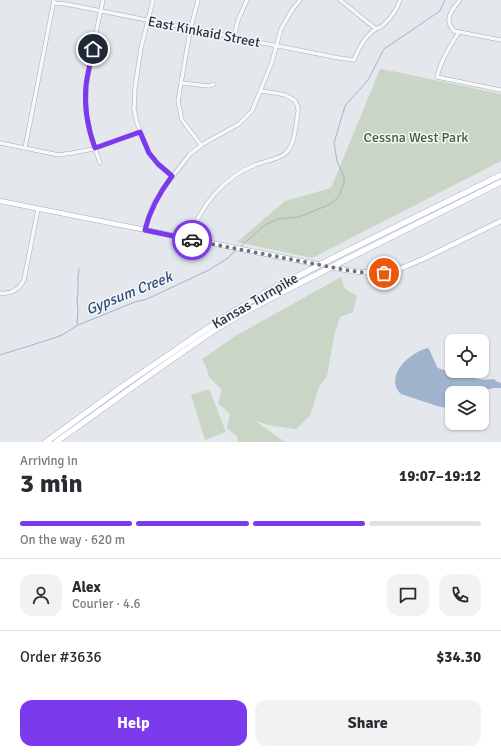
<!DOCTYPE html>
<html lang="en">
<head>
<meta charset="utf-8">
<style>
  :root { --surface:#fff; --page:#f2f2f3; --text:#2b2b33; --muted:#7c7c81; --line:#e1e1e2; --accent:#7c3aed }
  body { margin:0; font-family:Signika,sans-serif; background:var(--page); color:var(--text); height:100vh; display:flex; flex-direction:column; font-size:15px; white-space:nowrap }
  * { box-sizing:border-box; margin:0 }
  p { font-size:13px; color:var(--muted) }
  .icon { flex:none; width:22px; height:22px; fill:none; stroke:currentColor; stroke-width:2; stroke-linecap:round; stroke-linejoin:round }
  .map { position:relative; height:442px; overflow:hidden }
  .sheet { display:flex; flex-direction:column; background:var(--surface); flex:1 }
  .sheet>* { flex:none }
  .tools { position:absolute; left:445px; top:334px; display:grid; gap:8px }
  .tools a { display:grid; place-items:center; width:44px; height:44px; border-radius:8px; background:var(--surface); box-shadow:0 1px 3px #0004; font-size:20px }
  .pin { position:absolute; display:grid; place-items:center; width:34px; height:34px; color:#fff; margin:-17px; border:2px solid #fff; border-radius:50%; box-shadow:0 1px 4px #0007 }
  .courier { position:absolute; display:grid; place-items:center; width:40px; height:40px; margin:-20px; border:3px solid #7c3aed; border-radius:50%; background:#fff; color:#222; box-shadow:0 1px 5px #0007 }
  .head em { font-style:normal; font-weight:800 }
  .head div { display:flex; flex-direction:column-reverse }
  .head { display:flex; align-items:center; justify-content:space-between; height:68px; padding:0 20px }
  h1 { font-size:26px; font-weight:800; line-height:30px }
  .bar { display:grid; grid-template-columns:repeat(4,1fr); gap:6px 4px; align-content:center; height:48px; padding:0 20px }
  .bar i { height:5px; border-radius:3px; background:var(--line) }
  .bar .active { background:var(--accent) }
  .bar p { grid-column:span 4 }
  .line { display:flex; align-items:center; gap:10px; padding:0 20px; border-top:1px solid var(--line) }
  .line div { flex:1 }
  .round { display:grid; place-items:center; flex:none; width:42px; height:42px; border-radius:12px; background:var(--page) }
  .action { display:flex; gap:8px; margin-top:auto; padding:8px 20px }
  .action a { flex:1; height:46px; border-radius:12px; background:var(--accent); color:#fff; font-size:16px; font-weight:800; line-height:46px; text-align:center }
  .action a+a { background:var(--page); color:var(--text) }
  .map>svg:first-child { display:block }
  .green { fill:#c9d6c5 }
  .water { fill:#9fb4cc }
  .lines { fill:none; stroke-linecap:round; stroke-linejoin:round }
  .stream { stroke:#9fb4cc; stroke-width:1 }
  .minor-casing { stroke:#a9aeb7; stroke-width:4.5 }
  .major-casing { stroke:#a3abb8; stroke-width:5.5 }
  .highway-casing { stroke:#8b94a3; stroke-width:6 }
  .minor { stroke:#f7f8fa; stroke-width:3.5 }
  .major { stroke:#fff; stroke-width:4.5 }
  .highway { stroke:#fff; stroke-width:5.5 }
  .highway-bridge-casing { stroke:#8b94a3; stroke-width:6; stroke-linecap:butt }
  .highway-bridge { stroke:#fff; stroke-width:5.5 }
  .done { stroke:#6c737f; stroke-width:4; stroke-dasharray:0 7.2 }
  .route { stroke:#7c3aed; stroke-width:5 }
  .labels { text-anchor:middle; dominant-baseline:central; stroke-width:3; stroke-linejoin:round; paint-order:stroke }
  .street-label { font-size:14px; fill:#2b3445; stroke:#f4f6f9 }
  .park-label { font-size:14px; fill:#3f6138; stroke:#f4f6f9 }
  .water-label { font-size:15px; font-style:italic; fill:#34527a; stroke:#f4f6f9 }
</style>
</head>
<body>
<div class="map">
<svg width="501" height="442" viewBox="0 0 501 442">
  <rect width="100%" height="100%" fill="#e4e7ec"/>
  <g class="green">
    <polygon points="380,69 397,72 501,94 501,161 312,258 237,242 285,201 331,188"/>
    <polygon points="341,277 345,289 357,296 353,312 340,317 334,336 327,376 319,387 310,416 296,429 273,426 255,421 285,442 238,442 237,436 227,428 230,414 218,403 222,390 209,377 207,369 202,359 237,335"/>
    <polygon points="209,389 226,432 205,440 191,395"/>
  </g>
  <path class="water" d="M427,348L429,349L437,367L440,369L482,380L494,379L496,381L501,383V388H494L473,393H452V408H446L437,406L401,394C388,382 399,365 410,357C415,353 421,350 427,348Z"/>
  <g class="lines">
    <g class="stream">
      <polyline points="240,247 265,225 278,219 299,217 331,204 339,196 344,183 344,177 337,161 334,143 345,106 368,80 384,49 440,11 445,0"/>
      <polyline points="77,324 78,311 77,299 78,293 78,277 79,269"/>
      <polyline points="0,355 51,339 62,335 78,325 135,302 147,299 209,270 228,258 236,250"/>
    </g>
    <g class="minor-casing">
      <g id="minor">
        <polyline points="153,0 141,48 135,88 134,109 137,123 149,153 158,164 172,175"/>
        <polyline points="198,0 190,31 178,101 182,120 201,145"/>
        <polyline points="340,0 376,29"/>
        <path d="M460,0C452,10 443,19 454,31L501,40"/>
        <path d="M54,3L66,4L339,58L354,60C358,50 366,35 376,29C381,26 377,30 382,26C390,19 397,10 400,0"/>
        <path d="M459,32C450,46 441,60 437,77L501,90"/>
        <polyline points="234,37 238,20 247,0"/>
        <polyline points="181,83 209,86 214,84"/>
        <polyline points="0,143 59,155 72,153 93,149 140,132"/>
        <polyline points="25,148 54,0"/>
        <polyline points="100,163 92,139 86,112 86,87 97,28 103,0"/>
        <polyline points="145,230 148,218 154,203 169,181 190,154 203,144 239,124 252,111 272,62 281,29 292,10 300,0"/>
        <path d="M190,239C199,207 224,177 255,165C264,161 278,160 286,153C295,144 296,124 298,112C300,93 274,93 260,91"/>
        <path d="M0,293C10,294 19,290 24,280L38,209"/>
      </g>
    </g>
    <g class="major-casing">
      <polyline id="major" points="0,201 346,270 360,272 378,273 397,270 423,259 501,221"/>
    </g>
    <g class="highway-casing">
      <g id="highway">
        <polyline points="333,258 501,175"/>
        <polyline points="345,260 501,182"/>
        <polyline points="46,442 123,386 199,334 231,313 263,294 304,273"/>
        <path d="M56,442C110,404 163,364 218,328C249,309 282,292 314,276"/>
      </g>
    </g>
    <use href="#minor" class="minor"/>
    <use href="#major" class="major"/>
    <use href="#highway" class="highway"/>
    <g class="highway-bridge-casing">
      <g id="highway-bridge">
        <polyline points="304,273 333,258"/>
        <polyline points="314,276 345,260"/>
      </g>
    </g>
    <use href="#highway-bridge" class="highway-bridge"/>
  </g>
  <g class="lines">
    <polyline class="done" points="192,240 346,270 368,273 384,273"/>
    <path class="route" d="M93,49C91,62 87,74 86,86C84,107 88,129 95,148L140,132L149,153L158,164L172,176C160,192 150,209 145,230L192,240"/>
  </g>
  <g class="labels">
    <g class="street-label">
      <text transform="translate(204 32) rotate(11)">East Kinkaid Street</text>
      <text transform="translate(255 301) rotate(-30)">Kansas Turnpike</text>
    </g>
    <g class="park-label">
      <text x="416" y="137">Cessna West Park</text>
    </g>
    <g class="water-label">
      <text transform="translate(129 293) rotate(-22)">Gypsum Creek</text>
    </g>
  </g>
</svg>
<div class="tools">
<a><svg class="icon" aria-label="locate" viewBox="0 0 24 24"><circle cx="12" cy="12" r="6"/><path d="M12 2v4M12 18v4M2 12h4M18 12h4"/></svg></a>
<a><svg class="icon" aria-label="layers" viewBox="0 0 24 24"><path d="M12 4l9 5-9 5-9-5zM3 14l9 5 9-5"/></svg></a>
</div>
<div class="pin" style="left:384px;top:273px;background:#ea580c"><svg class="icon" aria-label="bag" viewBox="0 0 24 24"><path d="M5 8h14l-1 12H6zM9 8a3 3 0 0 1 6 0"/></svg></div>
<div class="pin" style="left:93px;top:49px;background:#1f2937"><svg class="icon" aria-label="home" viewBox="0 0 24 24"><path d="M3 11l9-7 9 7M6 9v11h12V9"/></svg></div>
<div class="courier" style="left:192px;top:240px"><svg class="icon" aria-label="car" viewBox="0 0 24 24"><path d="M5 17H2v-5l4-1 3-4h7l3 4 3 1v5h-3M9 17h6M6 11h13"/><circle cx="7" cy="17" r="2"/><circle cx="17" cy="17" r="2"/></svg></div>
</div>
<section class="sheet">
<div class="head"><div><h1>3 min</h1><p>Arriving in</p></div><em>19:07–19:12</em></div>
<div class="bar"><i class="active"></i><i class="active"></i><i class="active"></i><i></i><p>On the way · 620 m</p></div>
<div class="line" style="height:72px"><a class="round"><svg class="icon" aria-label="person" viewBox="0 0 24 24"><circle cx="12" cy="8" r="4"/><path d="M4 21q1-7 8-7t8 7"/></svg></a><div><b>Alex</b><p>Courier · 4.6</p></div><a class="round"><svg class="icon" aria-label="chat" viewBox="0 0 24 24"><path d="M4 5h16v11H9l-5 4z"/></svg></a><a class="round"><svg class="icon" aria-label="phone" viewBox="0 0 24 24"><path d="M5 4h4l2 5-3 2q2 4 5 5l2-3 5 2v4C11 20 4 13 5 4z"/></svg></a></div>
<div class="line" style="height:52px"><div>Order #3636</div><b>$34.30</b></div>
<div class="action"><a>Help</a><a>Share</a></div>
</section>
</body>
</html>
